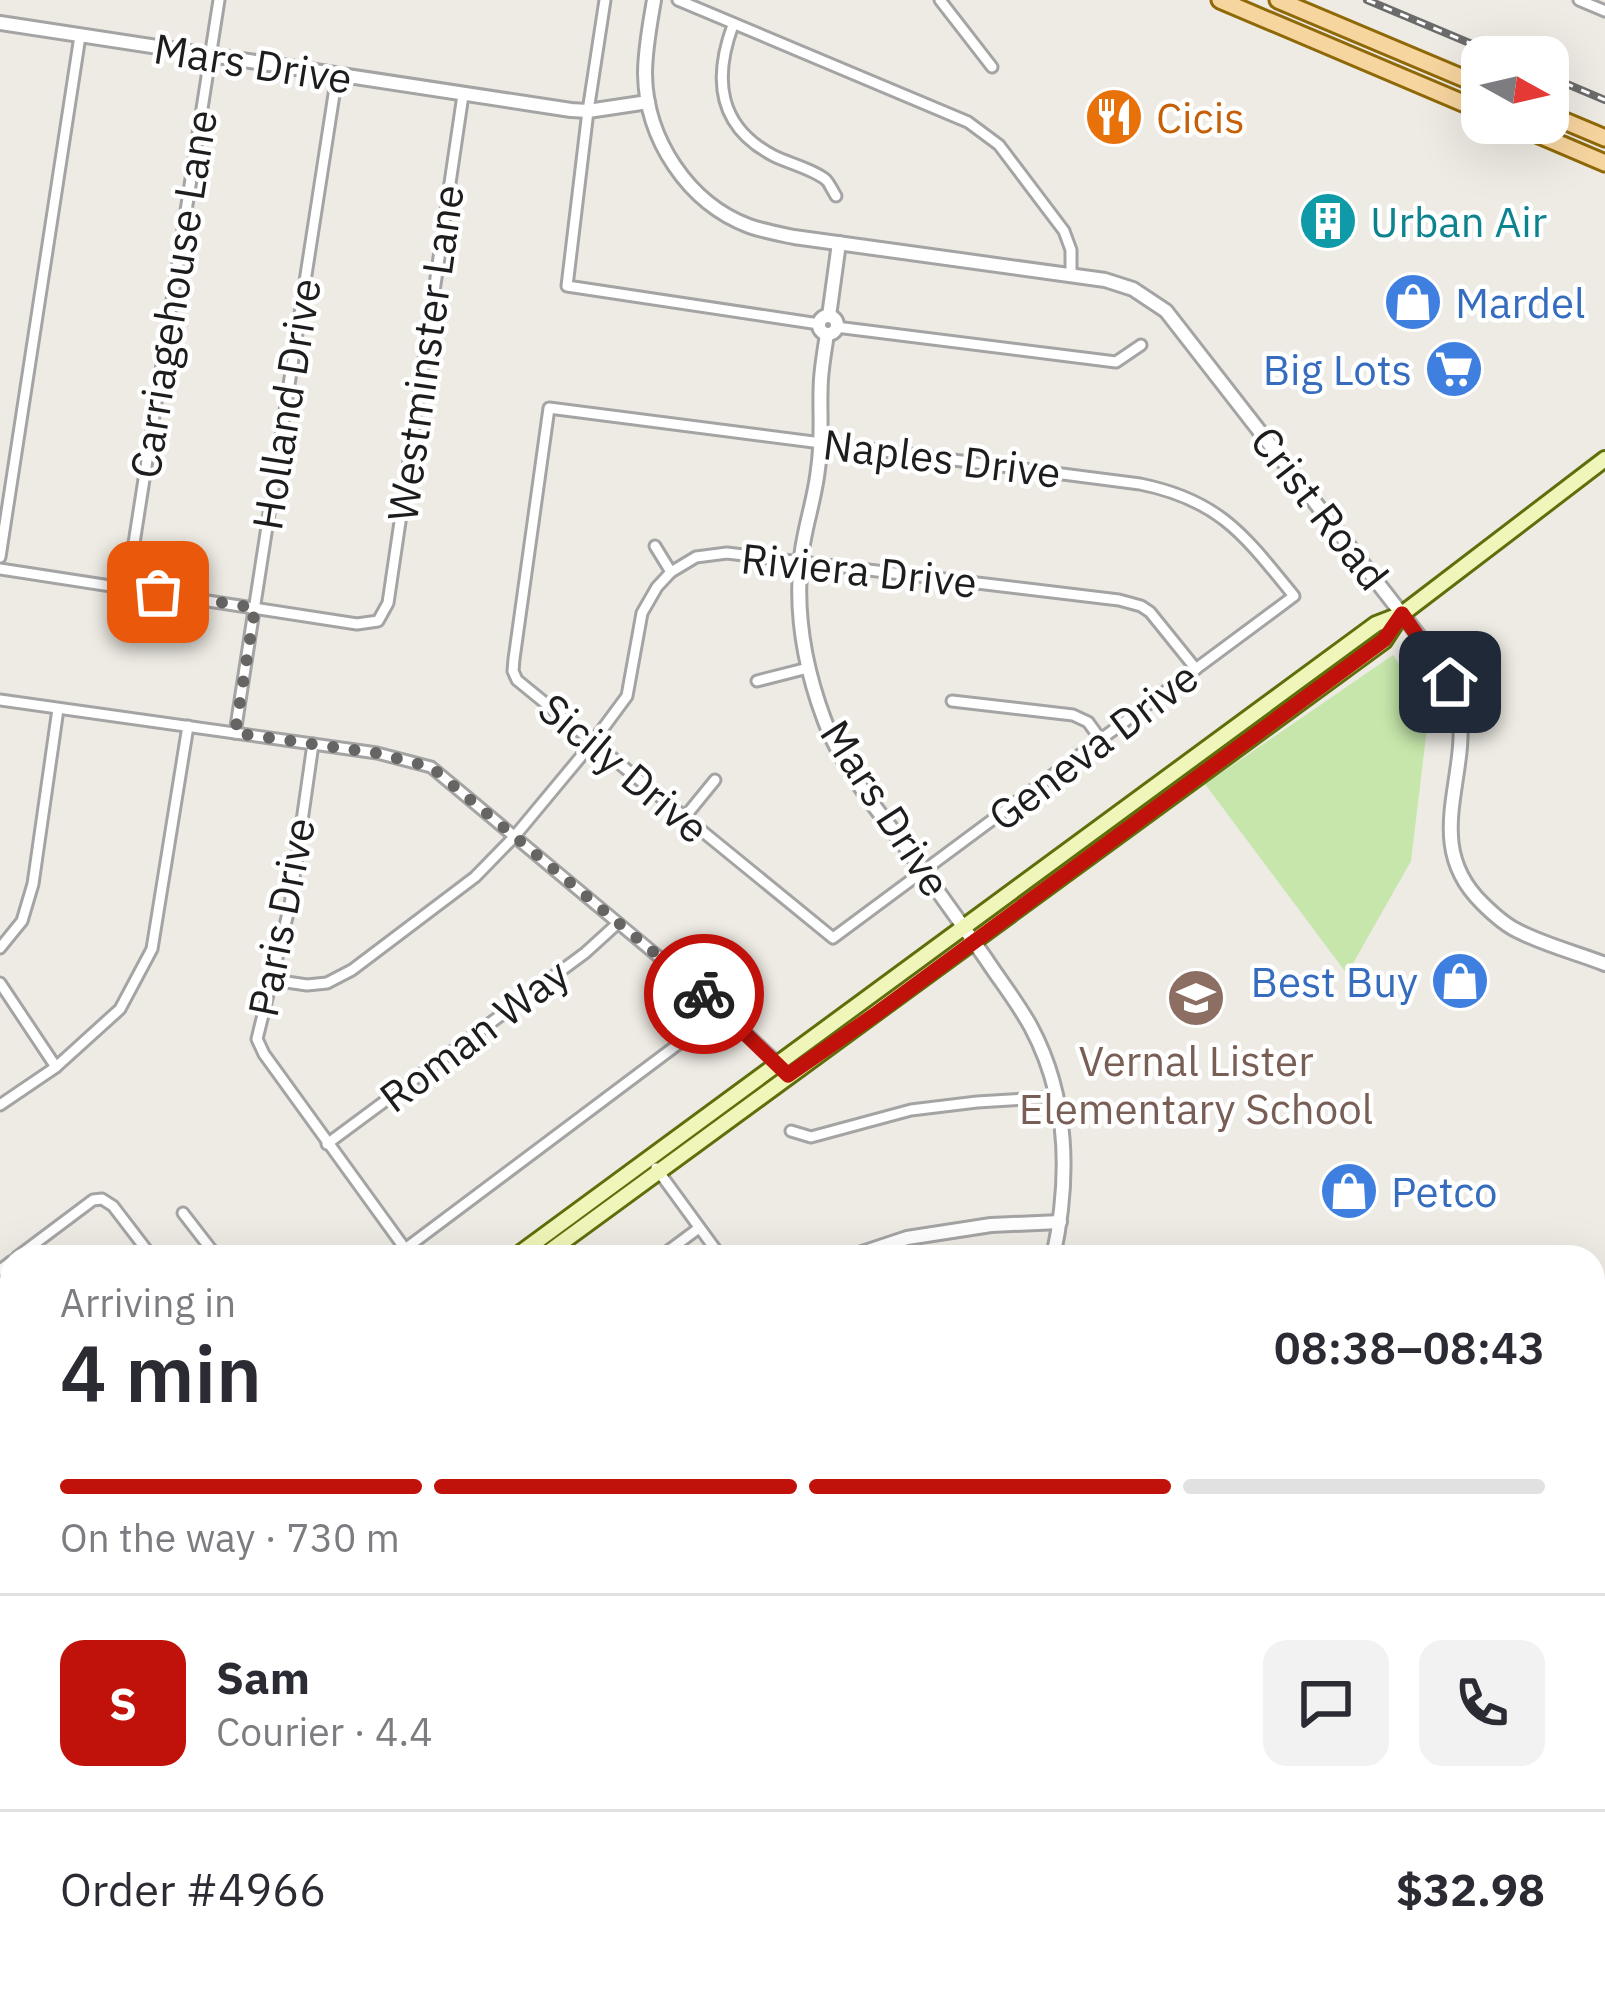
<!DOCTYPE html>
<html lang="en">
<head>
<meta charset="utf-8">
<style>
  :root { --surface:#fff; --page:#f2f2f3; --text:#2b2b33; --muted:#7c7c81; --line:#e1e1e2; --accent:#c0120a }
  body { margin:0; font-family:"IBM Plex Sans",sans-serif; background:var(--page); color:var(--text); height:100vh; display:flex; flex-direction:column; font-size:45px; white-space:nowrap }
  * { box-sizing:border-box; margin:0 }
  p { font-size:39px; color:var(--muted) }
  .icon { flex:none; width:66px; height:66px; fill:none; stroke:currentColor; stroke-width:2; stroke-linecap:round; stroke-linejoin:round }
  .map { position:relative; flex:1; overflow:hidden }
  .side { position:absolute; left:0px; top:1245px; width:1605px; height:747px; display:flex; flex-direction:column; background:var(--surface); border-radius:36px 36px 0 0; box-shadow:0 12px 48px #0002 }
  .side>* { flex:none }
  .needle { width:78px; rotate:98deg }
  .tools { position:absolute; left:1461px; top:36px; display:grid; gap:24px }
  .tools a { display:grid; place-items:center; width:108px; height:108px; border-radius:24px; background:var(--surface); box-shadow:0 12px 48px #0002; font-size:60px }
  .pin { position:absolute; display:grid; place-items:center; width:102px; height:102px; color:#fff; margin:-51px; border-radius:24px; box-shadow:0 6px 18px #0006 }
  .courier { position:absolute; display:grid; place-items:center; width:120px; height:120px; margin:-60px; border:9px solid #c0120a; border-radius:50%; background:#fff; color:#222; box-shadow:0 3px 15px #0007 }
  .summary em { font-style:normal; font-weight:600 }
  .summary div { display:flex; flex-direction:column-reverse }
  .summary { display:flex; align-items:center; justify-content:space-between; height:204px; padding:0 60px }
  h1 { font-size:78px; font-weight:600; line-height:90px }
  .bar { display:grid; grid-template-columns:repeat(4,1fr); gap:18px 12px; align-content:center; height:144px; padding:0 60px }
  .bar i { height:15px; border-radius:9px; background:var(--line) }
  .bar .current { background:var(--accent) }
  .bar p { grid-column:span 4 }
  .line { display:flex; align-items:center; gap:30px; padding:0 60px; border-top:3px solid var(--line) }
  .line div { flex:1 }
  .round { display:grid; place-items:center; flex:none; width:126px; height:126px; border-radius:24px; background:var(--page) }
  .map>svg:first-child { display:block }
  .grass { fill:#c6e6ab }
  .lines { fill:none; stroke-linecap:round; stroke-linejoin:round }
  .minor-casing { stroke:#a4a4a4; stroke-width:15 }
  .tertiary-casing { stroke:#a4a4a4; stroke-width:18 }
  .secondary-casing { stroke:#5f6e0a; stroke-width:20 }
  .primary-casing { stroke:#8f6807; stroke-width:21 }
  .motorway-casing { stroke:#d02d5e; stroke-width:22 }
  .minor { stroke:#fff; stroke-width:9 }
  .tertiary { stroke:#fff; stroke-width:12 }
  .secondary { stroke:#f0f6b9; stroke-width:14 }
  .primary { stroke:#f7d59f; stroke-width:15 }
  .motorway { stroke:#e28f9b; stroke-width:16 }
  .rail-casing { stroke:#6b6b6b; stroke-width:8 }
  .rail { stroke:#fff; stroke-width:3; stroke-dasharray:9; stroke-linecap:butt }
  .done { stroke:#666563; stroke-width:12; stroke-dasharray:0 21.6 }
  .route { stroke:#c0120a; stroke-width:15 }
  .labels { text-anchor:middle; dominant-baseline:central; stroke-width:9; stroke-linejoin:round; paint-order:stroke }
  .street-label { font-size:42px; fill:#1d1d1d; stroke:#fff }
  .food-label { font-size:42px; fill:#c56008; stroke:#fff; text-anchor:start }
  .culture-label { font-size:42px; fill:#0d838f; stroke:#fff; text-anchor:start }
  .shop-label { font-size:42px; fill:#366cbe; stroke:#fff; text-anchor:start }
  .education-label { font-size:42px; fill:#785e54; stroke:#fff }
</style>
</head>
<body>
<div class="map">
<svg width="1605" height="1990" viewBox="0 0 1605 1990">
  <rect width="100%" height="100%" fill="#eeebe4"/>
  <polygon class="grass" points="1393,655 1418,691 1427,728 1411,861 1347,974 1205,784"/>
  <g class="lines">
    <g class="minor-casing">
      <g id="minor">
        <polyline points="605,0 588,111 567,286 819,324"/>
        <polyline points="678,0 968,122 999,145 1064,231 1071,250 1071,275"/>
        <polyline points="940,0 992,67"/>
        <polyline points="1579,0 1605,11"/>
        <path d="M733,25C713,79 718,127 774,156C788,163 815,170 826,180C828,181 835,195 836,196"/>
        <polyline points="836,327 1116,362 1141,345"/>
        <path d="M549,408L1140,484C1220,500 1245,536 1294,596L833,938L517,680L513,671L514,659Z"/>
        <polyline points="655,546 671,572"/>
        <polyline points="0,557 80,36"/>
        <polyline points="0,569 357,624 378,621 388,603 463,95"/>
        <polyline points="127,588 219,0"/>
        <polyline points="757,681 808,668"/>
        <polyline points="0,700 377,753 431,767 720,1008 779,1064"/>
        <polyline points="952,701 1073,715 1088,722 1101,740"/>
        <polyline points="235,733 337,75"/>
        <polyline points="313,744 290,905 257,1039 264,1054 411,1257"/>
        <polyline points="684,818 715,780"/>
        <polyline points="0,948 22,921 33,884 58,709"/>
        <polyline points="273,980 307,985 327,983 352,970 475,877 514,837 593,742 627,696 642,613 657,587 671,572 696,557 727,553 1119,600 1141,606 1150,612 1196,669"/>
        <polyline points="0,983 56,1067"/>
        <polyline points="0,1105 56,1067 120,1009 152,949 188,726"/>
        <polyline points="791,1131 811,1137 911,1110 977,1102 1057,1097"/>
        <polyline points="327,1144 585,953 618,923"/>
        <polyline points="656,1168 721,1257"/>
        <polyline points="183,1213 217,1257"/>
        <polyline points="405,1249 705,1024 720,1008"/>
        <polyline points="17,1257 93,1200 102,1199 113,1206 152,1257"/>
        <polyline points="660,1257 699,1228"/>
        <polyline points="0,1270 12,1261"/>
        <polyline points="0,1342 12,1358"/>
        <polyline points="804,1980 812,1990"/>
        <polyline points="939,1980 942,1990"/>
        <polyline points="1218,1980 1225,1990"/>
        <polyline points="824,1990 880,1980"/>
        <polyline points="1300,1990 1309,1980"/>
      </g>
    </g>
    <g class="tertiary-casing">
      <g id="tertiary">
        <path d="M654,0C650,24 645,49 645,74C646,139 688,203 749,226C763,231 780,234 794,237L1105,280L1133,289L1166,311L1419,636C1435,658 1454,680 1459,708C1470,778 1421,843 1482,903C1492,913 1505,925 1518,931C1545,945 1577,953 1605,964"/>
        <polyline points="0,23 571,110 588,111 648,102"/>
        <polyline points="829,316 839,243"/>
        <circle cx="828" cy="325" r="9"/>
        <path d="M827,334C825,348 822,364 821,379C819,409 823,438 818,469C815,499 804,528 801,558C795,612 805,668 824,719C840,763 872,804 901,841C930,880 958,919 986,959C1001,982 1018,1003 1031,1027C1069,1098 1070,1180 1053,1257"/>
        <polyline points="850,1257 907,1238 991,1225 1060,1222"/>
        <polyline points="695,1980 697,1990"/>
        <polyline points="1484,1980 1495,1990"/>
      </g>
    </g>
    <g class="secondary-casing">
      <g id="secondary">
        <polyline points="515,1257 1376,624 1402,614 1605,459"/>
        <polyline points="542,1257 1384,641 1401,615"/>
        <polyline points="1595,1353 1605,1299"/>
        <polyline points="1593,1615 1605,1615"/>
        <polyline points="1593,1635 1605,1635"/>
        <polyline points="0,1641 12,1632"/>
        <polyline points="0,1660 12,1652"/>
        <polyline points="422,1990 452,1980"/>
        <polyline points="520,1990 551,1980"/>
      </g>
    </g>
    <g class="primary-casing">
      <g id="primary">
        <polyline points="1220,0 1482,111"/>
        <polyline points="1278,0 1482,86"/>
        <polyline points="1548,114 1605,138"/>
        <polyline points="1511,123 1605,163"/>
      </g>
    </g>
    <g class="motorway-casing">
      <g id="motorway">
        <polyline points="1593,1377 1605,1341"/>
        <polyline points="1593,1907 1605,1989"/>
      </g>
    </g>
    <use href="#minor" class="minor"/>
    <use href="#tertiary" class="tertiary"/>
    <use href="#secondary" class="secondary"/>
    <use href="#primary" class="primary"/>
    <use href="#motorway" class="motorway"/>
    <g class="rail-casing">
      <g id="rail">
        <polyline points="1367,0 1503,57"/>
        <polyline points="1548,76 1605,100"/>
      </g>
    </g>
    <use href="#rail" class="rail"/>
  </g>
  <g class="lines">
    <polyline class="done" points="158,592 255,608 235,733 376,753 431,767 704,994"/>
    <polyline class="route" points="704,994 788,1075 876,1014 1384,640 1402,614 1450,682"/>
  </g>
  <defs>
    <g id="restaurant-disc" transform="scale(3)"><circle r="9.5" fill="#e8710a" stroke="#fff"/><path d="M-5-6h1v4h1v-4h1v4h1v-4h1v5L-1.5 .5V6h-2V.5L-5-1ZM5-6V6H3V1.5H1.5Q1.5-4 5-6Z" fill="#fff"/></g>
    <g id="building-disc" transform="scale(3)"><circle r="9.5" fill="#0f9aa8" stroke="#fff"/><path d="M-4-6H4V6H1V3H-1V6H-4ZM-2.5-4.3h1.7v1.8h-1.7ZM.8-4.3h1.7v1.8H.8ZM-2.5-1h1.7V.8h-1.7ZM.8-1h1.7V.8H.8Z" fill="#fff"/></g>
    <g id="shop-disc" transform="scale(3)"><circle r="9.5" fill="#3f7fe0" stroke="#fff"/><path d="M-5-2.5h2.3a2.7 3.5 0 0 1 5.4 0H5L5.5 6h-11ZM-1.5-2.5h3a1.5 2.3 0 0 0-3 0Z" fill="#fff"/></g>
    <g id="supermarket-disc" transform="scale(3)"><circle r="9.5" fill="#3f7fe0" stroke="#fff"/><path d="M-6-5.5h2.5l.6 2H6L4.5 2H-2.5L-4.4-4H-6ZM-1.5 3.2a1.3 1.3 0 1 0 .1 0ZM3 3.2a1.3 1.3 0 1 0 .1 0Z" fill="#fff"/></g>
    <g id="school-disc" transform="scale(3)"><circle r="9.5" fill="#8d6e63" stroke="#fff"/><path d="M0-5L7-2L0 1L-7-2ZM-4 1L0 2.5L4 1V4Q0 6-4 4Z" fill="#fff"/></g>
  </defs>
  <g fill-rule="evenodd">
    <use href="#restaurant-disc" x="1114" y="117"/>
    <use href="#building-disc" x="1328" y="221"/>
    <use href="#shop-disc" x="1413" y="302"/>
    <use href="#supermarket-disc" x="1454" y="369"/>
    <use href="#shop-disc" x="1460" y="981"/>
    <use href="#school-disc" x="1196" y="998"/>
    <use href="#shop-disc" x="1349" y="1191"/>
  </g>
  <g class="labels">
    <g class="street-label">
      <text transform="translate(253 63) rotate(9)">Mars Drive</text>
      <text transform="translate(173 294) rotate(-81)">Carriagehouse Lane</text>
      <text transform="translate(425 353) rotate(-82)">Westminster Lane</text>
      <text transform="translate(286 404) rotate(-81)">Holland Drive</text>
      <text transform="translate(942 458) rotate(7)">Naples Drive</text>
      <text transform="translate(1320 508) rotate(52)">Crist Road</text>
      <text transform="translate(859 570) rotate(6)">Riviera Drive</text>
      <text transform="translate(1093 746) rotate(-37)">Geneva Drive</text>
      <text transform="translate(624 768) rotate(40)">Sicily Drive</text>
      <text transform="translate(886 808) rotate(57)">Mars Drive</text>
      <text transform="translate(281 917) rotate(-79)">Paris Drive</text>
      <text transform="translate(474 1035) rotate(-37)">Roman Way</text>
    </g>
    <g class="food-label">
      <text x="1156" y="117">Cicis</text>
    </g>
    <g class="culture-label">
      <text x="1370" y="221">Urban Air</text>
    </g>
    <g class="shop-label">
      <text x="1455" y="302">Mardel</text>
      <text x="1412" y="369" text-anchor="end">Big Lots</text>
      <text x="1418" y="981" text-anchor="end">Best Buy</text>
      <text x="1391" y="1191">Petco</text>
    </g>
    <g class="education-label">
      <text x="1196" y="1060">Vernal Lister<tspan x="1196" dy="48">Elementary School</tspan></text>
    </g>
  </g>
</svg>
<div class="tools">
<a><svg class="needle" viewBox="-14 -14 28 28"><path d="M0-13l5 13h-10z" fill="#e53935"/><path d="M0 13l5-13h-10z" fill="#7c7c81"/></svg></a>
</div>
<div class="pin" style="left:158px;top:592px;background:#ea580c"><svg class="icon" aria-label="bag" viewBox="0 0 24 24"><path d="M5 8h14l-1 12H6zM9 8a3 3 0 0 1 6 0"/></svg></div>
<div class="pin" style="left:1450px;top:682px;background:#1f2937"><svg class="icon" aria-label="home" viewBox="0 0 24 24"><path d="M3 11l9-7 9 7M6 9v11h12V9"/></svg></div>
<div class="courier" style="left:704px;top:994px"><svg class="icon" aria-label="bike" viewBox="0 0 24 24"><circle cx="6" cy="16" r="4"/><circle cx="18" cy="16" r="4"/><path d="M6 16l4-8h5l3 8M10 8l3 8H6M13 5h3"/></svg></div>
<section class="side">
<div class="summary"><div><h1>4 min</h1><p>Arriving in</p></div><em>08:38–08:43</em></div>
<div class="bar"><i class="current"></i><i class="current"></i><i class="current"></i><i></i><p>On the way · 730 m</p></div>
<div class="line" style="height:216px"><b class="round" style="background:var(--accent);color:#fff">S</b><div><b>Sam</b><p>Courier · 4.4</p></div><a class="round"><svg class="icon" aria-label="chat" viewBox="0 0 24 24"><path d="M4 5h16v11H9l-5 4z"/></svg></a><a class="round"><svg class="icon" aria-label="phone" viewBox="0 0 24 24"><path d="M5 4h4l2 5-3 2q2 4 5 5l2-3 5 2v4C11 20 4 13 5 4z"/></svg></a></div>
<div class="line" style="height:156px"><div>Order #4966</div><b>$32.98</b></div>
</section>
</div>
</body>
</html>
